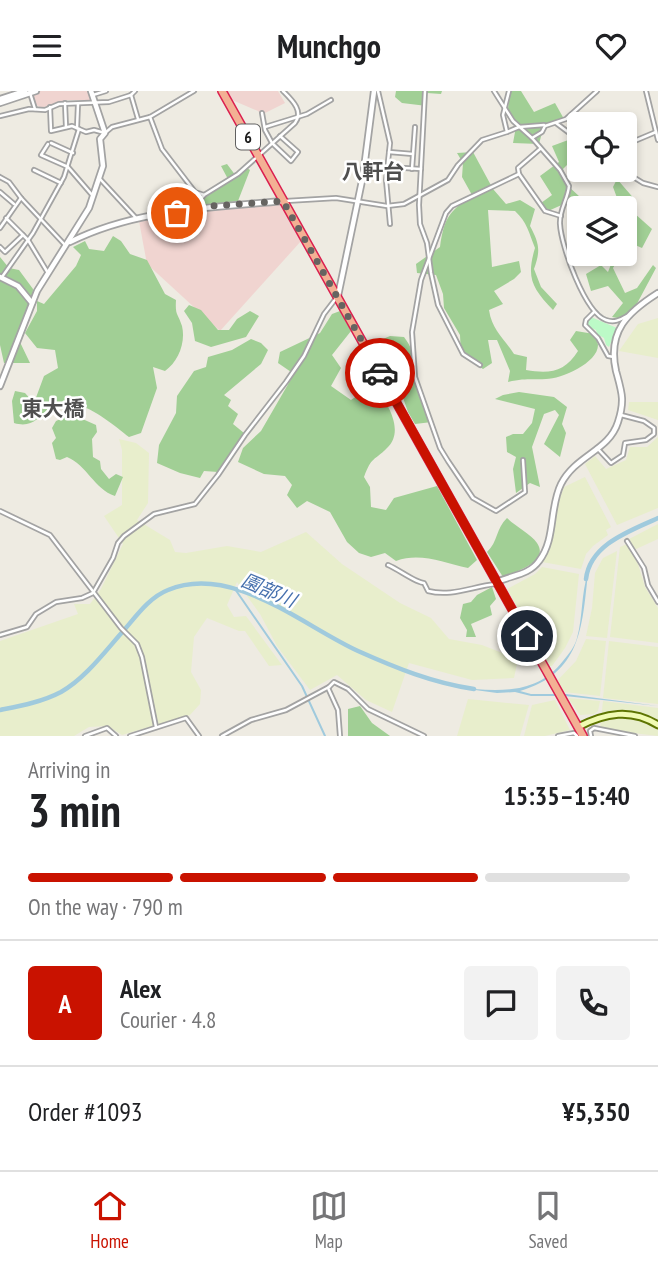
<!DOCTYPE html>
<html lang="en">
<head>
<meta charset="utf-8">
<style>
  :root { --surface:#fff; --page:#f2f2f2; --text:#202124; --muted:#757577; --line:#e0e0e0; --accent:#c91200 }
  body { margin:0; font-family:"PT Sans Narrow","Noto Sans JP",sans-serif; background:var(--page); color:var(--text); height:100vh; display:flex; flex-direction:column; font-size:26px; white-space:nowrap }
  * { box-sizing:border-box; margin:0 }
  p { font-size:23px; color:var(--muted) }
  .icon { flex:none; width:38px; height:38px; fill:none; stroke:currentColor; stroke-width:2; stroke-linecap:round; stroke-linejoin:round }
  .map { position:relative; height:645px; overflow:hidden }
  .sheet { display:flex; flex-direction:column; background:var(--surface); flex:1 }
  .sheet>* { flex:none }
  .controls { position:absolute; left:567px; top:21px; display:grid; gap:14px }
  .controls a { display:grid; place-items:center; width:70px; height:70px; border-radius:7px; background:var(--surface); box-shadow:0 4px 10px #0003; font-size:35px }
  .pin { position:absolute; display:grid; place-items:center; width:60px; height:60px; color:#fff; margin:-30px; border:4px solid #fff; border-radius:50%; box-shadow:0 2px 7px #0007 }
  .courier { position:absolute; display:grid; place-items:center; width:70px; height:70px; margin:-35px; border:5px solid #c91200; border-radius:50%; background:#fff; color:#222; box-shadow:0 2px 9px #0007 }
  .head em { font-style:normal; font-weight:600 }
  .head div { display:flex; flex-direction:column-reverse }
  .head { display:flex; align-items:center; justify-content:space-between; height:119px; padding:0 28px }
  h1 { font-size:46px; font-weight:600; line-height:52px }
  .bar { display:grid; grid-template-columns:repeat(4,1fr); gap:10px 7px; align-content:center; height:84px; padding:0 28px }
  .bar i { height:9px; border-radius:5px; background:var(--line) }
  .bar .selected { background:var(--accent) }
  .bar p { grid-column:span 4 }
  .line { display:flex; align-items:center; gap:18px; padding:0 28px; border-top:2px solid var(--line) }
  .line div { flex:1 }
  .round { display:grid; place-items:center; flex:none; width:74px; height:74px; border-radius:7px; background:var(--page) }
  header { display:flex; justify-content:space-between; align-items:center; height:91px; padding:0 28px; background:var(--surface); font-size:32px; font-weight:600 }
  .menu { display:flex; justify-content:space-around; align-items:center; height:98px; border-top:2px solid var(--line); background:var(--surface); font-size:19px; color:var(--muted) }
  .menu a { display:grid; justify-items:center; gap:4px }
  .menu .selected { color:var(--accent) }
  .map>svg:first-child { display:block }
  .commercial { fill:#f0d4d0 }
  .farmland { fill:#e8eecc }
  .forest { fill:#a1cf95 }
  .park { fill:#bcfac7 }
  .water { fill:#a0cadd }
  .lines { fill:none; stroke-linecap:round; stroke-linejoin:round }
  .stream { stroke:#a0cadd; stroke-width:2 }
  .river { stroke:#a0cadd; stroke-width:4.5 }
  .minor-casing { stroke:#a3a3a3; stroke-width:6 }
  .tertiary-casing { stroke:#a3a3a3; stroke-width:8 }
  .secondary-casing { stroke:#5e7502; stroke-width:9 }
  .trunk-casing { stroke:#db1f4f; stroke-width:10 }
  .minor { stroke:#fff; stroke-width:2.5 }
  .tertiary { stroke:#fff; stroke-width:4.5 }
  .secondary { stroke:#f1fbb3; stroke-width:5 }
  .trunk { stroke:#f3b094; stroke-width:7 }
  .done { stroke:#666461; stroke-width:7; stroke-dasharray:0 12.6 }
  .route { stroke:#c91200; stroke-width:9 }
  .labels { text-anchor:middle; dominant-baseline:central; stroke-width:5; stroke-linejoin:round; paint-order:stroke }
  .shield { fill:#fff; stroke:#606060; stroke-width:2 }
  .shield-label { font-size:16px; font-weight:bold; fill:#1c1c1c }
  .water-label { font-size:19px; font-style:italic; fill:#4771ae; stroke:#fff }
  .quarter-label { font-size:21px; font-weight:bold; fill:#4f4f4f; stroke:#fff }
</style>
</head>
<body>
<header><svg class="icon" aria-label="menu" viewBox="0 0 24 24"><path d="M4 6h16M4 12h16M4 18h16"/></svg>Munchgo<svg class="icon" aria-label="heart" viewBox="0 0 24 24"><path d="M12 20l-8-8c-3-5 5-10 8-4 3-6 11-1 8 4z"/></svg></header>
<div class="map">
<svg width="658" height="645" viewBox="0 0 658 645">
  <rect width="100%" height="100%" fill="#eeebe2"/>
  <g class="commercial">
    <polygon points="40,0 88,0 91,9 66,9 41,17 34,12 31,3"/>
    <polygon points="227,0 278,0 285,12 261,24 258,20 232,9"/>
    <polygon points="278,113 284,117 302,149 220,240 147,173 139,130 214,119"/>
  </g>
  <g class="farmland">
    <polygon points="658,227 658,267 619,260 638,233"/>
    <polygon points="629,311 658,311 658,329 628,319"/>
    <polygon points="658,346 658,417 617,434 585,373 595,365 606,378 626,369 630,356 647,356"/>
    <polygon points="119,348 136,352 149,362 148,412 137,429 170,449 175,461 186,462 227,455 261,461 306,441 342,473 400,512 431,527 449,548 482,554 518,568 514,587 472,589 409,572 392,621 366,609 337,584 310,599 277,555 260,523 237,491 227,514 234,526 246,525 282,574 269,575 245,540 239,540 207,527 194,546 191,581 201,599 200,613 190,624 122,644 108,635 89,636 74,645 0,645 0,550 78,523 74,513 90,513 101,498 123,453 104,425 122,414 122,359"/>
    <polygon points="585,386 611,436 606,439 608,444 593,455 586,463 581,478 542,471 549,458 556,417 564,396"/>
    <polygon points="658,433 658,448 634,459 629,448"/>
    <polygon points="627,453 638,473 645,496 658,517 658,552 610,546 620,456"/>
    <polygon points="617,460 607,547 586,545 592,517 595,482 603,467"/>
    <polygon points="542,476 579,483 573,541 565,557 552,575 548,575 539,559 543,545 528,537 507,498 535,483"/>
    <polygon points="586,548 606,550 600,605 564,601 557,590 576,570"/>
    <polygon points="609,550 658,556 658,613 603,607"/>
    <polygon points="568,607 600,610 598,620 594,623 580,624"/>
    <polygon points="468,608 529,614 520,645 457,645"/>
    <polygon points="555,609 570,639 545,645 524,645 532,614"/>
    <polygon points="603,610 658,617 658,645 600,638"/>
  </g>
  <g class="forest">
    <polygon points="396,0 442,0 441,3 427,2 427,15 402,12 395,6"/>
    <polygon points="510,0 521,0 534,21 555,12 564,28 543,38 539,53 513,52 517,30 507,26"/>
    <polygon points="579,45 579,62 563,78 568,95 580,106 582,117 579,117 579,142 573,133 577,118 566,112 546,121 541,112 552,104 540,85 559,71 552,55"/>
    <path d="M473,61L493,98L506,113L520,109L535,118L530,135C539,152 541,159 534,178L541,196L557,213L553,219C532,197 526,187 535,157C529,142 527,131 515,120L488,119L492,176L519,170L521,181L514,188L494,200L503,213L489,219C492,239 503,246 514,263L527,266L526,279C550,283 565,281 578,260L570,249L576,240L594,243C595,245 598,252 598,254C598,272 561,288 546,288C530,289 525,287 508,291L510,280L497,249H488L492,272L483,278L461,264L460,244L444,217L443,203L436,184L417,182L416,173L440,156C444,127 449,121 472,104L462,86L463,72L457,62Z"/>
    <polygon points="227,73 236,85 247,77 250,79 238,110 200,115 198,113 207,102 229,90 221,75"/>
    <polygon points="617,88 636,110 634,122 652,138 642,157 628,151 625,157 625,145 631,130 625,122 625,117 620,115 613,96"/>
    <path d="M113,145L121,150L130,163L147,169L165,203L176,209C175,225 178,222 182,235C186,252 178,271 165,280L153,276L157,297L141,342L129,346C117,337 92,315 77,315C68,315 60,317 50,316C38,328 31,337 14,332L12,310L15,300L25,302L34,312L44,285L58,277L55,259L37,257L25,242L37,220V210L44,213L76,175L81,164L73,156L85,150L89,158L104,160Z"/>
    <polygon points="615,163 621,163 613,177 625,202 637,197 653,174 656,177 632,222 623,228 612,226 623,212 608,195 591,200 586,183 601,174 608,181"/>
    <polygon points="0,166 9,177 19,179 33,198 32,217 18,247 30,272 4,272 0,254"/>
    <polygon points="189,214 201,219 218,239 229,239 237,228 250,220 259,225 246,246 211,256 195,250 192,232 184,220"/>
    <path d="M340,220L351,240L332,264L341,277L331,295L351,309L373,294C386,309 406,339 387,357C373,371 372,365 364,386L370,396L371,416L386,419L394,407L437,395L477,469L468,477C443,472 421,461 396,470L385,462L371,466L359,462L347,451L330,421L307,410L297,417L287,404L292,394L285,385L264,383L238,371L243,357L261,340L294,283L278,272L280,261L320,242L332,223Z"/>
    <path d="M390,245L404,246C418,264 416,283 421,305C423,314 428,323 432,331L415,333L408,321L402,304L413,295L408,283L390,285L376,251Z"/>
    <polygon points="251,248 261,252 268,259 261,273 224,304 231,309 228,315 238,323 233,333 244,342 218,381 204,380 200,387 180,382 157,372 159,354 176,322 177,305 194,280 206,276 208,266 232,259"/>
    <polygon points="519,301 554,306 567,316 562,333 566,342 560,366 544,353 559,324 555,319 544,323 532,356 540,396 530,392 516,402 513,378 516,366 507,361 506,346 513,343 523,343 532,332 535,318 495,308 503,304"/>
    <path d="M67,325L78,326L96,334L97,341L92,348L93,366L100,370L101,378L109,388L116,383L123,386L115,405C94,398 87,374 67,366L60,369L56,368L52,352L56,347L52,337L56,330Z"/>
    <path d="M507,427C515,435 531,443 537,452C550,471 515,481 503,486L487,461C498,451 496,437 507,427Z"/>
    <polygon points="492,496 496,508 490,515 492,524 471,533 476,546 466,546 467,539 460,527 463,513 471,511 477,504"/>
    <polygon points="360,615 372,632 390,645 348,645 348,618"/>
  </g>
  <polygon class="park" points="591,226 617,237 609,256 606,254 604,247 597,243 596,239 586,235 585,231"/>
  <path class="water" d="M588,482C582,537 581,582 520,600L531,603H566L658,615L565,605H531L515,601L497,602L453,596C494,600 535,606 563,570C569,563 575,555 577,547C583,526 581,502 588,482Z"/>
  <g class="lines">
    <polyline class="stream" points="235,498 302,595 325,645"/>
    <g class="river">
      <path d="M586,488C590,453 630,440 658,427"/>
      <path d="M0,619C20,615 42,611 61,601C86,587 106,559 125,538C137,524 150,506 168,499C232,472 303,535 358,560C396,577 433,592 474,598"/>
    </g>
    <g class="minor-casing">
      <g id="minor">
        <polyline points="378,0 390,52 386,89 390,133"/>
        <polyline points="425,0 419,114 420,133 427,152 431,182 438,214 463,263 480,274"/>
        <polyline points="494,0 513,30 532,47 542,41 545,35 566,28 597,0"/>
        <polyline points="646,0 658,49"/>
        <polyline points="30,2 35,18"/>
        <polyline points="93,4 106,0"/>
        <polyline points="131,4 138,28"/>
        <polyline points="65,12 66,36"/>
        <polyline points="50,16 51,40 72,35 86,41 94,39 105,42 112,36 150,26 194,0"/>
        <polyline points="262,22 265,39 272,52 291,70 298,61 280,45"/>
        <polyline points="0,25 29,18 45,19 59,13 109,11 131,4 135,0"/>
        <polyline points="150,26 162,58 195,101 204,104"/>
        <polyline points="556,32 576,47 579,52"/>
        <polyline points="265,36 307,23 331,9"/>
        <polyline points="77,37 78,13"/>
        <polyline points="507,41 519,36 544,34"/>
        <path d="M532,47L560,79L569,95C568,108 559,119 560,133C561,155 585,222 606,229C614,232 620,229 627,225"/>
        <polyline points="51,52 73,62"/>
        <polyline points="48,53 41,64 68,76 93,105"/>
        <polyline points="625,54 656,41"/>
        <polyline points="540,58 518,77 519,83 545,120 561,125"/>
        <polyline points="389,61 413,63"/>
        <polyline points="388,76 421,78"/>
        <polyline points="412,78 415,36"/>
        <polyline points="34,79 61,92"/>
        <polyline points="622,79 643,92 658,96"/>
        <polyline points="519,83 452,115 446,122 421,189 412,241 415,286 440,357 448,370 473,407 496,420 525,401 523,369"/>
        <polyline points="0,86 9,91 21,107 65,154"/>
        <polyline points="100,88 137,128"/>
        <polyline points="0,101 14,113"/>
        <polyline points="286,110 336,107 387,115 404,113 448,89 458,74 482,49 507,41 503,24 509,0"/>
        <path d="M193,118L204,104L238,83L295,32C304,20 292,9 283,0"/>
        <polyline points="6,127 28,149 48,182"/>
        <polyline points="0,137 21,107"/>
        <polyline points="0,156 5,161 23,144"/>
        <polyline points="2,186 33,142 64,86 79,38"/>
        <polyline points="594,221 586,229 585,234 598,247 608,265 614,266"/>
        <polyline points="597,357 611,372 623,364 625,352 646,349 654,343 654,337 644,330 621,324"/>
        <polyline points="0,420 50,444 121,537 137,553 142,566 156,636"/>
        <polyline points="627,450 644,477 648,494 658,511"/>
        <path d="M388,474C398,478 416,492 424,492L428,500C451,506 471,496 495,493"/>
        <polyline points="0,544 27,536 36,523 56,511 82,507 93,502 113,467 118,452 124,445 154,423 195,413 218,384 245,344 286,291 304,265 324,223 337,206"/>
        <polyline points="85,645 107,637 116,645"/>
        <polyline points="130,645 186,627 199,645"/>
        <polyline points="222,645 251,629 286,619 329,596"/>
        <polyline points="340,645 338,619 328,597 334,591 348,598 368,618 424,645"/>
        <polyline points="558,645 574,642 577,645"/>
        <polyline points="591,645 590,640 594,637 635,645"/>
      </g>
    </g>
    <g class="tertiary-casing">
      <g id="tertiary">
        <polyline points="0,8 25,0"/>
        <polyline points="0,12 36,0"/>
        <path d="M70,151C136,118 210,117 283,110"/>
        <polyline points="0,186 18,195 32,212"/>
        <polyline points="338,205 363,85 374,0"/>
        <polyline points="0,295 37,200 89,117 103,75 100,48 105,42 91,0"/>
        <path d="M497,491C512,484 529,484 539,470C556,448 549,417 561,393C576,364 609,360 618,331C625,309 622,302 616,280C607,240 628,221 658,202"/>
      </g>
    </g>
    <g class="secondary-casing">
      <path id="secondary" d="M578,636C605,622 631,617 658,634"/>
    </g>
    <g class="trunk-casing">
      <polyline id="trunk" points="222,0 583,645"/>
    </g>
    <use href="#minor" class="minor"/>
    <use href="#tertiary" class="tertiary"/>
    <use href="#secondary" class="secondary"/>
    <use href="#trunk" class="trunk"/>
  </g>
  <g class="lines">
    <polyline class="done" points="177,122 211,115 283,110 380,282"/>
    <polyline class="route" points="380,282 527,545"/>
  </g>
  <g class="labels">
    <rect class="shield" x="236" y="33.5" width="24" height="25" rx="5"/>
    <g class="shield-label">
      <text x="248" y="46">6</text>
    </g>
    <g class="water-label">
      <text transform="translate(269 499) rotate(23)">園部川</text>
    </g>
    <g class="quarter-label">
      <text x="373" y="80">八軒台</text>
      <text x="53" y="317">東大橋</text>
    </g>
  </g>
</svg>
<div class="controls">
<a><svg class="icon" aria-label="locate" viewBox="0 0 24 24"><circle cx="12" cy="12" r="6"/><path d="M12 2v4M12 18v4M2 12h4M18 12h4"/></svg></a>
<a><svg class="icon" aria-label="layers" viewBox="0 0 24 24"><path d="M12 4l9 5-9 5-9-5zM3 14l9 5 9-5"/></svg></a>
</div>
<div class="pin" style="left:177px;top:122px;background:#ea580c"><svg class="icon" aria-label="bag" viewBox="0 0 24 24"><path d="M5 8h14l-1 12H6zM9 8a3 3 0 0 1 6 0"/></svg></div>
<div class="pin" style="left:527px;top:545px;background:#1f2937"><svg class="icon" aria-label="home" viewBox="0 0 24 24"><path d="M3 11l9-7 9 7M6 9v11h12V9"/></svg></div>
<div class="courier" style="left:380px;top:282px"><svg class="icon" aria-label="car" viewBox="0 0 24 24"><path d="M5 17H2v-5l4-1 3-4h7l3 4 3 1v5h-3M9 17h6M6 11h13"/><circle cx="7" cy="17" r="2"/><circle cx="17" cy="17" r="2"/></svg></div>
</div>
<section class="sheet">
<div class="head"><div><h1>3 min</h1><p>Arriving in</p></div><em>15:35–15:40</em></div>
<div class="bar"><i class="selected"></i><i class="selected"></i><i class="selected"></i><i></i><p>On the way · 790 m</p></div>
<div class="line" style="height:126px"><b class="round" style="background:var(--accent);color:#fff">A</b><div><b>Alex</b><p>Courier · 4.8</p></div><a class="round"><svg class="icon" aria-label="chat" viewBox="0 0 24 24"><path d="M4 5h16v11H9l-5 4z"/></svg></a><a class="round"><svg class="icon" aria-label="phone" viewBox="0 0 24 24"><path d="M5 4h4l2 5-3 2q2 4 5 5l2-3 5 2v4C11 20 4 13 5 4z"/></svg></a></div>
<div class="line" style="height:91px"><div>Order #1093</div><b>¥5,350</b></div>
</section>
<nav class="menu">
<a class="selected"><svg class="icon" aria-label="home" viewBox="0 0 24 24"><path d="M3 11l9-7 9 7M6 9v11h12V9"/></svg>Home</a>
<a><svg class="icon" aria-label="map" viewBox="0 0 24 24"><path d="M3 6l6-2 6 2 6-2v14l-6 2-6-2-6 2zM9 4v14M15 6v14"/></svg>Map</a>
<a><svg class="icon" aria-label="saved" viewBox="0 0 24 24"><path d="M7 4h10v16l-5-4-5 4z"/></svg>Saved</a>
</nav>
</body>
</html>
